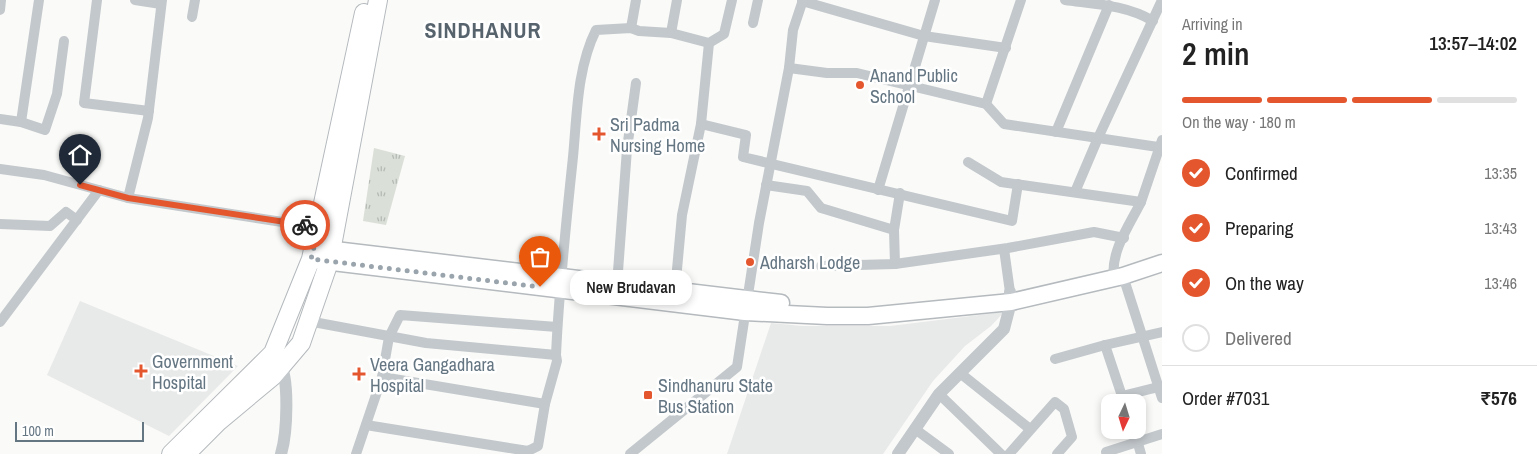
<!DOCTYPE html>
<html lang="en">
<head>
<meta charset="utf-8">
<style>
  :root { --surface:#fff; --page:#f2f2f2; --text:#222; --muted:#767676; --line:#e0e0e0; --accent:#e4572e }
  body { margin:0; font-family:"Archivo Narrow",sans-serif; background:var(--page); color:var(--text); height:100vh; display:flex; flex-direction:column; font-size:19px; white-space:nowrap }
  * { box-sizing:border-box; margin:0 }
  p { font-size:16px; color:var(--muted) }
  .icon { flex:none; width:28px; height:28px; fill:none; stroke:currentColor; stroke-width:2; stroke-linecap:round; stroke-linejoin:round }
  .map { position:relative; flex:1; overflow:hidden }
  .sheet { display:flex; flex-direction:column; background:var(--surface); width:375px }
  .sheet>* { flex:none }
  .needle { width:32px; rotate:184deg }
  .controls { position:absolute; left:1101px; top:394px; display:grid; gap:10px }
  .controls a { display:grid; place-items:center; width:45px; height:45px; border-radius:10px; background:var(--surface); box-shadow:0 2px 8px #0003; font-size:25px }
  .scale { position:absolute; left:15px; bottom:12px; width:129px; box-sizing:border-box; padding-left:5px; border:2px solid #657683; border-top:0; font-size:14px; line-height:18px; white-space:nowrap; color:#657683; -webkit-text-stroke:4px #fff; paint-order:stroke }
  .pin { position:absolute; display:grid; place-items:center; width:42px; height:42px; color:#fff; margin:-51px -21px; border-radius:50% 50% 50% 0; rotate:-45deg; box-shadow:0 0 5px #0007 }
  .pin .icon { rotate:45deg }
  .courier { position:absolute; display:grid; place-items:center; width:50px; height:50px; margin:-25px; border:4px solid #e4572e; border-radius:50%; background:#fff; color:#222; box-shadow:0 1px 6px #0007 }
  .bubble { position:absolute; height:35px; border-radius:15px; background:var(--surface); box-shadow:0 2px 8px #0003; font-size:16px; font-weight:600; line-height:35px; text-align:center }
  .summary em { font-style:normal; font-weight:600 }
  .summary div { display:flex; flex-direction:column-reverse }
  .summary { display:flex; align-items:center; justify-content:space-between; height:85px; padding:0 20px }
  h1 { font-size:32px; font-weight:600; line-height:38px }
  .bar { display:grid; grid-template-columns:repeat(4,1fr); gap:8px 5px; align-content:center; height:60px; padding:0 20px }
  .bar i { height:6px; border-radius:4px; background:var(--line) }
  .bar .current { background:var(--accent) }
  .bar p { grid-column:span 4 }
  .line { display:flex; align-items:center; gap:12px; padding:0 20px; border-top:1px solid var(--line) }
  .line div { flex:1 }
  ol { padding:0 20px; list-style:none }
  li { display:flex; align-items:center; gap:15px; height:55px }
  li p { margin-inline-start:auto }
  li .icon { padding:5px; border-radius:50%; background:var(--accent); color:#fff; stroke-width:4 }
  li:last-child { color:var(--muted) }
  li i { width:28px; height:28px; border:2px solid var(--line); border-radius:50% }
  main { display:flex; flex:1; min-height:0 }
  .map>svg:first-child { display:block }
  .built { fill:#e8e9e9 }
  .grass { fill:url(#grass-tufts) }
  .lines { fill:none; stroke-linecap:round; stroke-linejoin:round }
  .primary-casing { stroke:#b5babe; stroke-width:19 }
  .trunk-casing { stroke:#b4b9bd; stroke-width:20 }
  .minor { stroke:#c3c8cc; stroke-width:10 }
  .tertiary { stroke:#c3c8cc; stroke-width:12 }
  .primary { stroke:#fff; stroke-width:16 }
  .trunk { stroke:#fff; stroke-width:18 }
  .done { stroke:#99a4ac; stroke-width:5; stroke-dasharray:0 9 }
  .route { stroke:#e4572e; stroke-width:6 }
  .poi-dot { fill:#e4572e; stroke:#fff; stroke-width:2 }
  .labels { text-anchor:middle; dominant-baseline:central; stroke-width:5; stroke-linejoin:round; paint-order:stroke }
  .poi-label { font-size:18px; fill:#657683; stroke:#fff; text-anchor:start }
  .district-label { font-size:22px; font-weight:bold; letter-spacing:1px; fill:#57646e; stroke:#fff }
</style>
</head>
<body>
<main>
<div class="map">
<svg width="1162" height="454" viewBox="0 0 1162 454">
  <defs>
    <pattern id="grass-tufts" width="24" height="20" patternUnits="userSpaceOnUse" patternTransform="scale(1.25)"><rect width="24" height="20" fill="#dadfd7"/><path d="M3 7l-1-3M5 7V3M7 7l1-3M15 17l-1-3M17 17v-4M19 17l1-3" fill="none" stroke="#b4b9b4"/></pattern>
  </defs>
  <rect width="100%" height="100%" fill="#fafaf8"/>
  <g class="built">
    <polygon points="80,301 238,366 169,436 47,375"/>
    <polygon points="1004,312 991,326 965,346 933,381 883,454 727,454 771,323 802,326 890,326"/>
  </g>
  <polygon class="grass" points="374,148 405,156 386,225 363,221"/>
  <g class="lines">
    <g class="primary-casing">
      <g id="primary">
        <polyline points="318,248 781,303"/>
        <polyline points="316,260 745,312 827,316 868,316 1011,302 1123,276 1162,263"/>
      </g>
    </g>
    <g class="trunk-casing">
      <g id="trunk">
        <polyline points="171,454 273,353 311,259 364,13"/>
        <polyline points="186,454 219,421 273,376 301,343 329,262 378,0"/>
      </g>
    </g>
    <g class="minor">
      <polyline points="97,0 84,103 149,111"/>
      <polyline points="135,0 161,4"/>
      <path d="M1065,0C1094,4 1127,5 1153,21"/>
      <polyline points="802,1 924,36 1006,48"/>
      <polyline points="0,10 1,0"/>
      <polyline points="192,17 195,0"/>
      <polyline points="753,23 758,0"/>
      <polyline points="631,28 636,0"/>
      <polyline points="671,33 677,0"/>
      <polyline points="789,68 827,73 857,73 986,104 1004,124 1158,147"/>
      <polyline points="986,104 1021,0"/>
      <polyline points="0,119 21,122 45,130 57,94 64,41"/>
      <polyline points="21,122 39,0"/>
      <polyline points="701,124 746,135 743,157 1012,221 1018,184"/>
      <polyline points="1056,132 1109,5"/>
      <polyline points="968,162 1001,182 1141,202 1162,140"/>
      <polyline points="0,169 44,175 128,198 321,228"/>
      <polyline points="766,185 807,191 821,208 894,230"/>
      <polyline points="878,190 935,0"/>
      <polyline points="1075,192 1098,138 1162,0"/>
      <polyline points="128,198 148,118 162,0"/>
      <polyline points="0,224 50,226 66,212 77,220"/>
      <polyline points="1004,249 1010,292"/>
      <polyline points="895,264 894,230 900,193"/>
      <polyline points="821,266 895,264 1008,248 1094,232 1124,238"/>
      <polyline points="1123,276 1162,398"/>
      <path d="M1114,278C1110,252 1130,224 1141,202"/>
      <polyline points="617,285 627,149 636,83"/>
      <polyline points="675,291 682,215 701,124 709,43"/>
      <polyline points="308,321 426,343 556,355"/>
      <polyline points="0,322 99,190"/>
      <polyline points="1105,345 1124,402"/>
      <polyline points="1055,359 1105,345 1162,332"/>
      <polyline points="960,373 1030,429"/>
      <polyline points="382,377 545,404"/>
      <polyline points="939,394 1001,454"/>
      <polyline points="1122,396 1162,386"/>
      <path d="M366,425L528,451L538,446L545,404L557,361L556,355C559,288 566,223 573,157C577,115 577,68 596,30L631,28L639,31L671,33L709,43L724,34L732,0"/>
      <polyline points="915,429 949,454"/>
      <polyline points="1134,430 1141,454"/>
      <polyline points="356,454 382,377 389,337 400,315 557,327"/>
      <polyline points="630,454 737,367 759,223 789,68 793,30 803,0"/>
      <polyline points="1009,454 1055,402 1064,409 1072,437 1057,454"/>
      <polyline points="1107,454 1106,452 1162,434"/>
    </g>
    <g class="tertiary">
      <path d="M279,361C290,378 287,434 281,454"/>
      <polyline points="898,454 939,394 1004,329 1011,302 1010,292"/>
    </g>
    <use href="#primary" class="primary"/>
    <use href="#trunk" class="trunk"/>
  </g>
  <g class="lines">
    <polyline class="done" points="305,225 319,227 311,259 540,287"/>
    <polyline class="route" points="80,185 128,198 305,225"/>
  </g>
  <g class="poi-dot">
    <circle cx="860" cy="85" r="5"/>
    <path d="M596.5 126.5h5v5h5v5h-5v5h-5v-5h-5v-5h5z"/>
    <circle cx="750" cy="262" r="5"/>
    <path d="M138.5 363.5h5v5h5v5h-5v5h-5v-5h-5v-5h5z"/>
    <path d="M356.5 366.5h5v5h5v5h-5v5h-5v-5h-5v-5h5z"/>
    <rect x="643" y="390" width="10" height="10" rx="2.5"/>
  </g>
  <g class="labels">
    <g class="poi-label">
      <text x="870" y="75">Anand Public<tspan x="870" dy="21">School</tspan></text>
      <text x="610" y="124">Sri Padma<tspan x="610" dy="21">Nursing Home</tspan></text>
      <text x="760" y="262">Adharsh Lodge</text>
      <text x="152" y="361">Government<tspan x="152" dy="21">Hospital</tspan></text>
      <text x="370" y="364">Veera Gangadhara<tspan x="370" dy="21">Hospital</tspan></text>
      <text x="658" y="385">Sindhanuru State<tspan x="658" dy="21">Bus Station</tspan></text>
    </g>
    <g class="district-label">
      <text x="483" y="30">SINDHANUR</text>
    </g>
  </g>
</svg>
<div class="controls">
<a><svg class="needle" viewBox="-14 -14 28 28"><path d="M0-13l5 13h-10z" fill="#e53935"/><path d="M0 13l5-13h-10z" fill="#767676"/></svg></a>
</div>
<div class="scale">100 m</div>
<div class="pin" style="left:540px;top:287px;background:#ea580c"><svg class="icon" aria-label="bag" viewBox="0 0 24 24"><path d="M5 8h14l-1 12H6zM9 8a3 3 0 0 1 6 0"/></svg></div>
<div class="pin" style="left:80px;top:185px;background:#1f2937"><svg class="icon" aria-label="home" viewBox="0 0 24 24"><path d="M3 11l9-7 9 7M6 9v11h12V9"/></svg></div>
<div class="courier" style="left:305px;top:225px"><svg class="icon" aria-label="bike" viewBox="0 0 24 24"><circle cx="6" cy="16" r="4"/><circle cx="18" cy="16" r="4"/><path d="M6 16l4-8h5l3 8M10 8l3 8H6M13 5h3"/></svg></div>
<div class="bubble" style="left:570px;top:270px;width:122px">New Brudavan</div>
</div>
<section class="sheet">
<div class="summary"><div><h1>2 min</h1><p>Arriving in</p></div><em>13:57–14:02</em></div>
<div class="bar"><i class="current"></i><i class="current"></i><i class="current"></i><i></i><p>On the way · 180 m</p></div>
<ol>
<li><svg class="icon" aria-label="check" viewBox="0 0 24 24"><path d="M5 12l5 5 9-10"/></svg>Confirmed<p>13:35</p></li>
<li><svg class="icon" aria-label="check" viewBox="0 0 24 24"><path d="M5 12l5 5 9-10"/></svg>Preparing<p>13:43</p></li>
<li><svg class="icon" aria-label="check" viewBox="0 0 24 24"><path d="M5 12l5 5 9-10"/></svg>On the way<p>13:46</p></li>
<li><i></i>Delivered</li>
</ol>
<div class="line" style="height:65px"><div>Order #7031</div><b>₹576</b></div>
</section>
</main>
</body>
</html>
